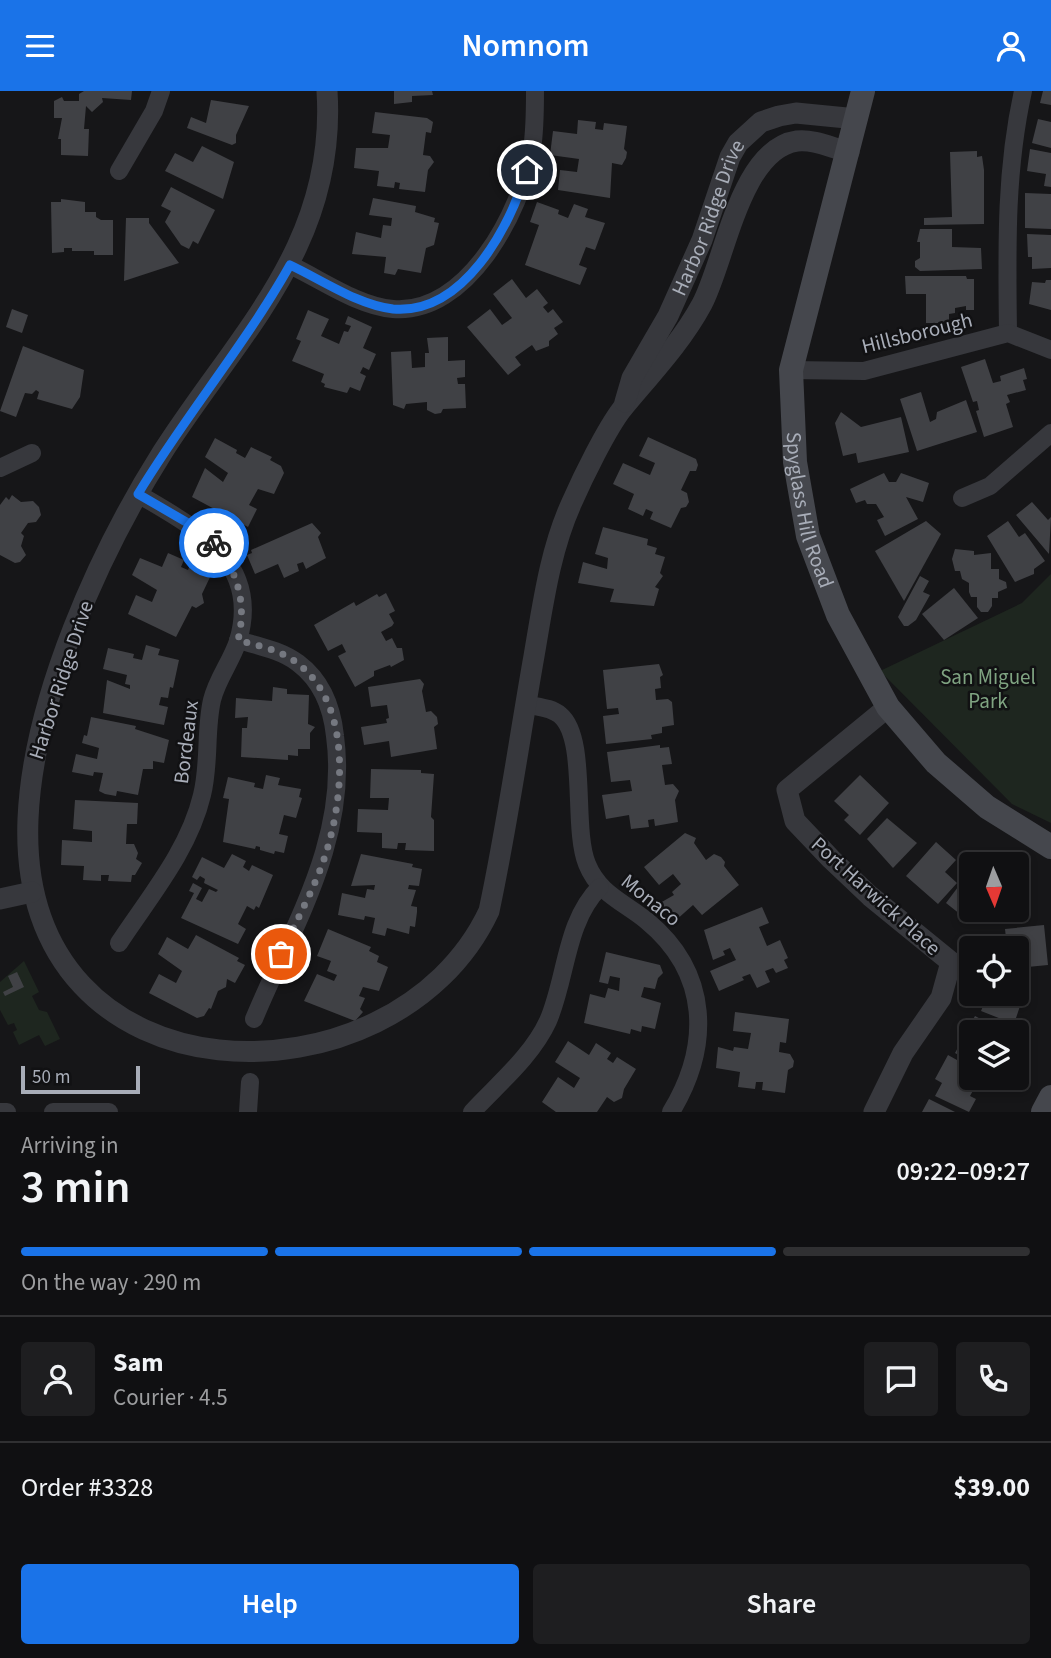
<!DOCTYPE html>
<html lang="en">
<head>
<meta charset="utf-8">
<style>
  :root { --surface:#101012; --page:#1e1e20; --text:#f1f3f6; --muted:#9c9d9f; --line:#303032; --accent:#1a73e8 }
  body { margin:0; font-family:"Source Sans 3",sans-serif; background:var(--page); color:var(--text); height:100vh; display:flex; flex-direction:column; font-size:26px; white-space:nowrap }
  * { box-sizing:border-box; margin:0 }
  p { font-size:23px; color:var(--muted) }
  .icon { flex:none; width:38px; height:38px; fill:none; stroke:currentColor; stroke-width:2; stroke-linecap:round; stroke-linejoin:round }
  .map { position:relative; height:1021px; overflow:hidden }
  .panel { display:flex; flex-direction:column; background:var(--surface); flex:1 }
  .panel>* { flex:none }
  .needle { width:46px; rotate:178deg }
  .fabs { position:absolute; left:959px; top:761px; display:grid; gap:14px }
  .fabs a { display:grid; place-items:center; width:70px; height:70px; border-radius:7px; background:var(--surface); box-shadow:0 4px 10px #0003,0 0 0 2px var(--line); font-size:35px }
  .scale { position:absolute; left:21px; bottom:18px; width:119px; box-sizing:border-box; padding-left:7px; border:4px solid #a8adb8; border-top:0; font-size:19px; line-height:24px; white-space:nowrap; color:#a8adb8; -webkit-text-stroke:5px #111113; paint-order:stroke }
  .pin { position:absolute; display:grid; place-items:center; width:60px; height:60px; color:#fff; margin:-30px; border:4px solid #fff; border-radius:50%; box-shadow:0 2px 7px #0007 }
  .courier { position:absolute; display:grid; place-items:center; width:70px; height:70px; margin:-35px; border:5px solid #1a73e8; border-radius:50%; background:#fff; color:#222; box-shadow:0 2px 9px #0007 }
  .summary em { font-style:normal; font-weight:600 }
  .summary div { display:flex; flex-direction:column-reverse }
  .summary { display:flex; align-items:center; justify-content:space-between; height:119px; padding:0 21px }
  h1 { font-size:46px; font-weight:600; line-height:52px }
  .bar { display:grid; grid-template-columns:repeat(4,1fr); gap:10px 7px; align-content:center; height:84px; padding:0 21px }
  .bar i { height:9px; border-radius:5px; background:var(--line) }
  .bar .current { background:var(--accent) }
  .bar p { grid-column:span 4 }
  .line { display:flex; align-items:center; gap:18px; padding:0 21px; border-top:2px solid var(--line) }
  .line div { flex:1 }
  .round { display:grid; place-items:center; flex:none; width:74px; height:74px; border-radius:7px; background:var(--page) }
  .action { display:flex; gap:14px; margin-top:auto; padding:14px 21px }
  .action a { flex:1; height:80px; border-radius:7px; background:var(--accent); color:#fff; font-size:28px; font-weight:600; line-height:80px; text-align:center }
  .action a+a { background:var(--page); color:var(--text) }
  header { display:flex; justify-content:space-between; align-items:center; height:91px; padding:0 21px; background:var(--accent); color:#fff; font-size:32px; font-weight:600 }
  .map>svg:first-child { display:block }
  .green { fill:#1e261f }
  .building { fill:#404145 }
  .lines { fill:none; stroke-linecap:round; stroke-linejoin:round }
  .minor { stroke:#37383d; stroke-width:18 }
  .tertiary { stroke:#37383d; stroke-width:21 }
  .secondary { stroke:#45474d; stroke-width:24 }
  .done { stroke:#757880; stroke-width:7; stroke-dasharray:0 12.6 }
  .route { stroke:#1a73e8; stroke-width:9 }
  .labels { text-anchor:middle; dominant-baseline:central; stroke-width:5; stroke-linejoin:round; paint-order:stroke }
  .street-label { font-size:21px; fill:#a8adb8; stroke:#111113 }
  .park-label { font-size:21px; fill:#7fa381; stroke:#111113 }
</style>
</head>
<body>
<header><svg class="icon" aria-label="menu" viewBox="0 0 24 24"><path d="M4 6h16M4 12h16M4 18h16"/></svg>Nomnom<svg class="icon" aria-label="person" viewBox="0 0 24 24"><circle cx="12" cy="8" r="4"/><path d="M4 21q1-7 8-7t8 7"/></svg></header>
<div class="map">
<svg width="1051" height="1021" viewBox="0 0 1051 1021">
  <rect width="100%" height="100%" fill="#161618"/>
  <g class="green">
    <polygon points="1051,483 1051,732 1012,713 880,580 1022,512"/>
    <polygon points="24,870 39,901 32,905 39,919 47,921 60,948 45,955 39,944 19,954 13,941 17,939 14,932 8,934 0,919 0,891"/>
  </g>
  <g class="building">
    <polygon points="84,0 132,0 131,9 102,7 103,11 92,21 86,15 84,38 89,38 88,65 61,64 61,48 58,48 62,27 54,27 54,10 62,6 64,10 79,10 79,3"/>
    <polygon points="394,0 432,0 433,4 412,5 412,11 394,13"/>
    <polygon points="1043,0 1051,0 1051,14 1040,12"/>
    <polygon points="211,9 249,15 236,44 236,52 232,54 187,37 191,26 206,32"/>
    <polygon points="375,21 427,27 433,31 431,42 426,41 423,64 430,65 434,71 428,79 425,101 399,98 400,92 395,91 394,97 377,95 379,80 354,77 356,57 388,57 390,44 372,42"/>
    <polygon points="1038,28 1051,31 1051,57 1032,52"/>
    <polygon points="578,29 596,31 595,38 603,39 604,32 627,35 624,58 627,61 626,67 622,74 612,72 610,107 558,99 560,79 577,81 579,68 550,64 553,40 577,43"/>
    <polygon points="202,55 234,71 223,108 165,80 175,62 193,71"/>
    <polygon points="1030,58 1051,62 1051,96 1044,95 1046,83 1027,80"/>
    <polygon points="977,60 977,66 982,65 984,79 984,133 924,134 924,127 952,126 950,61"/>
    <polygon points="171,96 215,119 198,153 193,150 189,158 181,154 165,131 171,120 161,115"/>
    <polygon points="1025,102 1051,103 1051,138 1025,137"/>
    <polygon points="373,107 416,115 415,121 435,127 434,131 439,132 434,154 426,157 421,182 398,178 395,184 384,182 386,166 352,163 356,141 381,147 383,134 391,135 392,127 369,124"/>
    <polygon points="61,108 85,111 85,121 96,121 96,126 101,129 113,129 113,164 94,164 94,160 72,160 72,157 64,157 64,161 52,162 51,111 61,111"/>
    <polygon points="537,111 559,119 558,123 568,127 574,113 588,118 585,126 605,132 595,159 586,156 579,174 587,177 580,194 525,174 539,134 530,131"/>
    <polygon points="126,127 149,127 149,132 179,172 124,190"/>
    <polygon points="920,138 952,138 952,156 981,157 982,178 920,180 915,176 915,170 920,167 920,151 917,151"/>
    <polygon points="1027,143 1051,144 1051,177 1032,178 1032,166 1028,166"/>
    <polygon points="905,185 966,185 967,188 974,188 974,219 966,219 966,215 955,217 955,222 949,223 949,232 926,232 926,203 906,203"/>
    <polygon points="512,188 526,207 537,198 548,212 543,216 548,222 553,218 563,231 554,237 558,243 549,250 549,255 536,260 532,254 515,266 521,274 508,284 467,236 490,218 502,234 512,227 493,203"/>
    <polygon points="1046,189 1051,189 1051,219 1029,213 1032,191 1045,192"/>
    <polygon points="12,218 28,224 22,242 6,236"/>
    <polygon points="308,219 329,228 321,245 339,253 344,240 348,241 351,235 345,233 348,225 372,236 363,257 376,263 369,279 363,276 360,282 366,285 360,300 350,296 347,302 324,296 325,293 321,291 324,283 292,270 301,250 296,248"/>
    <polygon points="448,246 448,270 465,269 465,286 457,287 458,293 465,293 466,317 443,318 441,322 435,323 427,319 427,311 406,313 404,318 393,314 391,261 411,260 412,277 425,276 425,262 429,262 427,247"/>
    <polygon points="23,255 84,279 80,306 72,318 37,308 39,301 36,299 32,303 25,302 16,326 0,320"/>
    <polygon points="985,268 993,292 1001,290 1000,285 1024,277 1027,288 1023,289 1026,299 1007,304 1010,311 1006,313 1013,336 984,346 976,320 979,319 977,310 973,311 961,276"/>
    <polygon points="921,301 930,331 936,328 937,321 966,309 977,341 917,360 900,308"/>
    <polygon points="841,321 861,336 901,326 909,361 858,372 856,362 843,365 835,332"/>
    <polygon points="648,346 696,368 698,374 696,380 690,380 681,399 687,402 689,411 686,416 681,417 671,437 650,428 653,421 646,418 643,425 628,418 634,403 613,393 623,372 650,384 655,372 639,365"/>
    <polygon points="215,347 237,359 236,362 245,367 251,356 272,366 270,369 281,375 284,382 274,403 258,398 249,414 257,418 248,436 192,406 205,377 223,391 228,382 205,366"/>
    <polygon points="884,382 889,391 896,391 901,382 929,392 923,411 906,406 918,428 885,445 877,429 884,426 876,413 867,413 865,409 856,412 850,398"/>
    <polygon points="12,404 21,411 33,410 39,416 41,424 36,431 28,432 21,442 24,445 21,455 26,464 20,471 15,472 0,464 0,414 6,406 9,409"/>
    <polygon points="1032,411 1048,429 1051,426 1049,463 1016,424"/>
    <polygon points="926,430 941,443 904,510 875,460"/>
    <polygon points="1008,430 1019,446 1025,442 1045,470 1034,478 1034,483 1015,491 987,445"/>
    <polygon points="312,432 321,442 318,446 326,467 306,478 303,471 297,473 299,480 284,487 278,473 255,483 247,464 252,462 251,459"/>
    <polygon points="603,436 648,448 647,454 657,457 655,463 665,466 660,482 663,485 655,496 659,498 654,515 610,511 614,498 578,492 583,471 607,478 608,467 595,463"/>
    <polygon points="955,458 974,460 974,464 991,462 991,478 999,478 999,488 1006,491 1007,497 998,501 998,507 992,507 992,515 988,521 981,521 977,516 977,506 971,506 969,501 969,492 962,488 960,480 955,480 952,468"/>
    <polygon points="168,462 184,469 181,476 188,479 191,472 212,482 202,503 204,512 196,517 192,515 176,546 128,523 136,504 152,511 157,499 132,484 140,467 162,476"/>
    <polygon points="920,485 929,490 923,501 930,504 916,529 908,535 904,535 898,526"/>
    <polygon points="954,497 978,527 944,549 922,523"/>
    <polygon points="386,502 395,520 389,523 394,532 392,535 381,541 386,550 392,547 397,557 402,557 404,569 391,576 390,574 374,580 374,585 355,596 338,565 346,561 342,553 328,560 314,534 354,511 356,515 377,503 379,506"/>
    <polygon points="146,554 160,558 158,564 179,569 173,597 170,596 168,607 161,606 159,614 168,616 164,634 103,622 107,589 130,598 130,594 125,593 127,584 103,578 108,557 134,563 133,567 142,569"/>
    <polygon points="659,573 663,584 660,586 661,597 655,598 656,609 668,608 672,611 674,634 662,636 662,642 651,644 652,648 606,653 603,625 619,623 618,617 607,618 603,579"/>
    <polygon points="420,588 424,593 422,600 426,621 431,620 437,626 438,633 434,636 437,658 391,666 389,650 364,654 361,636 387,632 386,628 389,627 387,614 371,616 368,596"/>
    <polygon points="273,596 287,598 287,603 309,604 308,633 315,636 310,642 310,658 298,658 298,665 288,664 288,669 241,666 242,637 247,637 248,626 235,627 236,607 272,610"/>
    <polygon points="91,626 136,635 135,638 169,649 164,672 153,670 153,678 143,678 138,704 117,700 116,705 105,703 99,700 103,682 94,681 93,685 72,681 76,663 97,668 99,657 82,652 84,644 87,645"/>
    <polygon points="660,654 660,657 669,656 672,673 662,674 665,694 673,693 679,700 675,709 678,731 655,735 654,728 648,729 649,736 631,738 629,724 606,728 602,704 632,700 630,689 611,691 607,661"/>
    <polygon points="371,678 421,679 421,682 434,683 431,726 434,729 434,760 405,759 406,752 398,752 397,758 382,757 382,742 357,741 358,718 388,719 389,707 370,707"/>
    <polygon points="266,684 280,687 278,694 301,698 299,706 302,707 296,727 284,724 279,743 288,745 284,762 275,760 274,763 260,759 260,756 256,755 255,758 223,751 229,708 223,707 228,686 255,692 254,696 263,698"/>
    <polygon points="860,684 889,712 860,744 844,729 849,724 834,710"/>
    <polygon points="75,709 138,712 137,733 127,733 126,753 134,753 138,762 136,768 142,772 135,784 132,784 131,791 108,790 109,784 101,784 101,790 83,789 84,775 61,774 62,749 92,751 92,740 73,738"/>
    <polygon points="887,727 917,752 893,777 867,748"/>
    <polygon points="685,742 696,747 694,752 706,769 714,763 721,766 725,771 724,775 739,794 702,824 693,814 675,830 660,812 674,804 672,801 681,793 673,783 659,794 644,776"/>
    <polygon points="936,751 956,769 945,781 957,792 938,813 906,785"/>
    <polygon points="232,763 246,770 243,776 249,780 252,774 273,784 259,817 256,815 254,819 247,815 238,833 246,838 238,853 181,827 194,802 189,800 193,792 202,797 196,808 202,811 209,798 216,801 218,799 204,792 205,788 200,785 197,789 192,786 202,766 224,777"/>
    <polygon points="361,763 413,773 412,776 422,778 419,795 409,794 408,798 416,799 411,815 417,816 417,821 415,836 410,835 409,843 387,837 385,845 372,842 375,827 365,825 364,829 338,824 342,802 365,807 367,798 374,799 375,794 351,795"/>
    <polygon points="971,789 971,819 990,819 994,822 985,833 974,825 970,831 946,812 958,796 963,799"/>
    <polygon points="762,816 769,832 759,836 767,855 780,849 788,867 784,869 788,877 776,882 773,877 765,880 770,891 757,897 750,883 742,886 744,889 719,900 710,880 736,869 730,857 723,860 725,864 713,869 704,839"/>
    <polygon points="1044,834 1048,874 1017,877 1017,858 994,858 994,849 1006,847 1005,838"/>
    <polygon points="328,838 371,856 369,860 379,865 377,871 388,876 379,900 363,896 359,905 365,907 360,918 363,921 355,930 304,910 317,883 334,890 337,884 327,880 331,870 317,865"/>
    <polygon points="196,844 239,867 237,870 245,874 235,892 227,888 226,896 218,900 211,918 209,917 204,925 197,927 149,902 159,883 176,892 182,880 158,863 167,846 188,858"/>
    <polygon points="606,861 660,874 663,882 658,887 655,898 644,896 641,906 661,912 655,938 642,935 641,941 631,938 630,943 584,932 590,903 605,907 608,897 619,900 620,887 610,885 608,893 599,891"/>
    <polygon points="17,881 24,896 5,905 3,901 13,896 8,885"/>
    <polygon points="1017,890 1027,894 1014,933 981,920 988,903 1017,903"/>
    <polygon points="735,921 789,928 786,952 780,951 779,961 790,963 794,970 793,976 788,979 785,1002 762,999 763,991 756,991 755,998 738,996 740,981 716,977 718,956 733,960 734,956 748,958 751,942 733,940"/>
    <polygon points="975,925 1007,942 971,942 971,971 955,962"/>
    <polygon points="568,950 589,964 596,952 611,962 607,968 613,972 617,966 636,978 624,998 622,1007 614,1011 607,1006 597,1021 556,1021 542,1011 558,986 574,997 580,987 555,971"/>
    <polygon points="948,964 966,974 964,978 971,982 971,987 980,987 970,1005 976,1008 969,1021 935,1005 942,992 935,988"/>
    <polygon points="929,1008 955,1021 922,1021"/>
  </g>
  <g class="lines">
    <g class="minor">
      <polyline points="119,80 154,20 161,0"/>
      <path d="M290,174C322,189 358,215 393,218C467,224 521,121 532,58C535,39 535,20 535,0"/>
      <path d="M1008,242C1007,160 1005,81 1023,0"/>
      <polyline points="791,279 864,280 1008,242 1051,259"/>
      <polyline points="0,377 32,362"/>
      <polyline points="962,407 990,395 1051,342"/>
      <path d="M238,549C258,555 281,559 298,572C322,590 332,616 335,645C349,749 292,836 254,928"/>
      <path d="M525,613C537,616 551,616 560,624C588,647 572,737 587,773C599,803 624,811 647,830C710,882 711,955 671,1021"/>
      <path d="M119,852C150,805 189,759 202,704C210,672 205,640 212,609C217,588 231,571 238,550C262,470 194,436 138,403"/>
      <polyline points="0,1021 7,1021"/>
      <polyline points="53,1021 109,1021"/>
      <polyline points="248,1021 250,991"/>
      <path d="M472,1021C498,993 532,965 548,930C567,886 565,831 600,796"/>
    </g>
    <g class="tertiary">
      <path d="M327,0C337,154 238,243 162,362C99,462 33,608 28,728C16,1020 395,1021 489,820C507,736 519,650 534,565C543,513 550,459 572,411C583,386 606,339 622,318C650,284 681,252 702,213C725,170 740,58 797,50C814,48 832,57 849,61"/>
      <path id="s1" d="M625,311L632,287L668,225L702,149L730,66L738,52L761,31L779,25L796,22L857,28"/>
      <polyline points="0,808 32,801"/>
      <polyline points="874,1021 903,962 941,907 951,871 870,805 831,768 795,730 787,699 888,616"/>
    </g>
    <g class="secondary">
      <path id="s2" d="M863,0L791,279L795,371L808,445L838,524L888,616L936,672L987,716L1051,756"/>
      <polyline points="1043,1021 1051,1006"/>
    </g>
  </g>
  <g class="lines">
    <path class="done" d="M214,452C238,480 247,513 238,549C258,555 281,559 297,572C354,614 344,712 323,771C312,802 295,832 281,863"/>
    <path class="route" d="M214,452L200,439L138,403C185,325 245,254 290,174C322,189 358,214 393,218C463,224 510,137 527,79"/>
  </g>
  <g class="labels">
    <g class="street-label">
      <text stroke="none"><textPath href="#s1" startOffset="203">Harbor Ridge Drive</textPath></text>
      <text transform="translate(917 242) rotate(-14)">Hillsborough</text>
      <text stroke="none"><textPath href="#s2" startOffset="430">Spyglass Hill Road</textPath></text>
      <text transform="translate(61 589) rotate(-72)">Harbor Ridge Drive</text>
      <text transform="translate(186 651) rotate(-83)">Bordeaux</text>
      <text transform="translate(876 805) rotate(42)">Port Harwick Place</text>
      <text transform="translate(651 809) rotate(39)">Monaco</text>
    </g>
    <g class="park-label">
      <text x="988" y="586">San Miguel<tspan x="988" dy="24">Park</tspan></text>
    </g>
  </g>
</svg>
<div class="fabs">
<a><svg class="needle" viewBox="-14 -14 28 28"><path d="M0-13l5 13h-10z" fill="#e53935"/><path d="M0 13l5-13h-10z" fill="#9c9d9f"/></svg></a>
<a><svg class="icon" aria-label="locate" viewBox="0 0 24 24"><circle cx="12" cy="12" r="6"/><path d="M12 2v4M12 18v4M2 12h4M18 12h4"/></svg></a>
<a><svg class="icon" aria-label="layers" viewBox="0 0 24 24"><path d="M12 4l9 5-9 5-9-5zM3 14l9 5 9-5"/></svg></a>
</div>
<div class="scale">50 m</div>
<div class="pin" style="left:281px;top:863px;background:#ea580c"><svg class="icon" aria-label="bag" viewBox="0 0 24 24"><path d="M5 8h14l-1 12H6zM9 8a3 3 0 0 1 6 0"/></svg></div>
<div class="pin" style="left:527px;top:79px;background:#1f2937"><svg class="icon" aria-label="home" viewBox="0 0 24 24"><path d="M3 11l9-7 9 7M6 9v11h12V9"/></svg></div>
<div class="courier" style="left:214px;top:452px"><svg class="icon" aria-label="bike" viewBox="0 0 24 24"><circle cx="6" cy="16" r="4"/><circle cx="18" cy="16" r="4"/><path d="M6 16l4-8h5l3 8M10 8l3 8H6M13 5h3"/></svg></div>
</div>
<section class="panel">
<div class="summary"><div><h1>3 min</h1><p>Arriving in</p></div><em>09:22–09:27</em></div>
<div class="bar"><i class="current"></i><i class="current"></i><i class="current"></i><i></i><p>On the way · 290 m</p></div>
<div class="line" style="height:126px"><a class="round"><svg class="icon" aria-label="person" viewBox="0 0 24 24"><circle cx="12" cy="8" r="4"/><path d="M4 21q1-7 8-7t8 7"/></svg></a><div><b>Sam</b><p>Courier · 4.5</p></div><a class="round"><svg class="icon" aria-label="chat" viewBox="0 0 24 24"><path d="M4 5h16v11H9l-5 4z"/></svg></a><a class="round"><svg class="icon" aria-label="phone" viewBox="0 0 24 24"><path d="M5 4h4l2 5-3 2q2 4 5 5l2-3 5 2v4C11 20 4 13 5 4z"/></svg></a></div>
<div class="line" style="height:91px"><div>Order #3328</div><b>$39.00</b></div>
<div class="action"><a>Help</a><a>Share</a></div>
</section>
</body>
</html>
